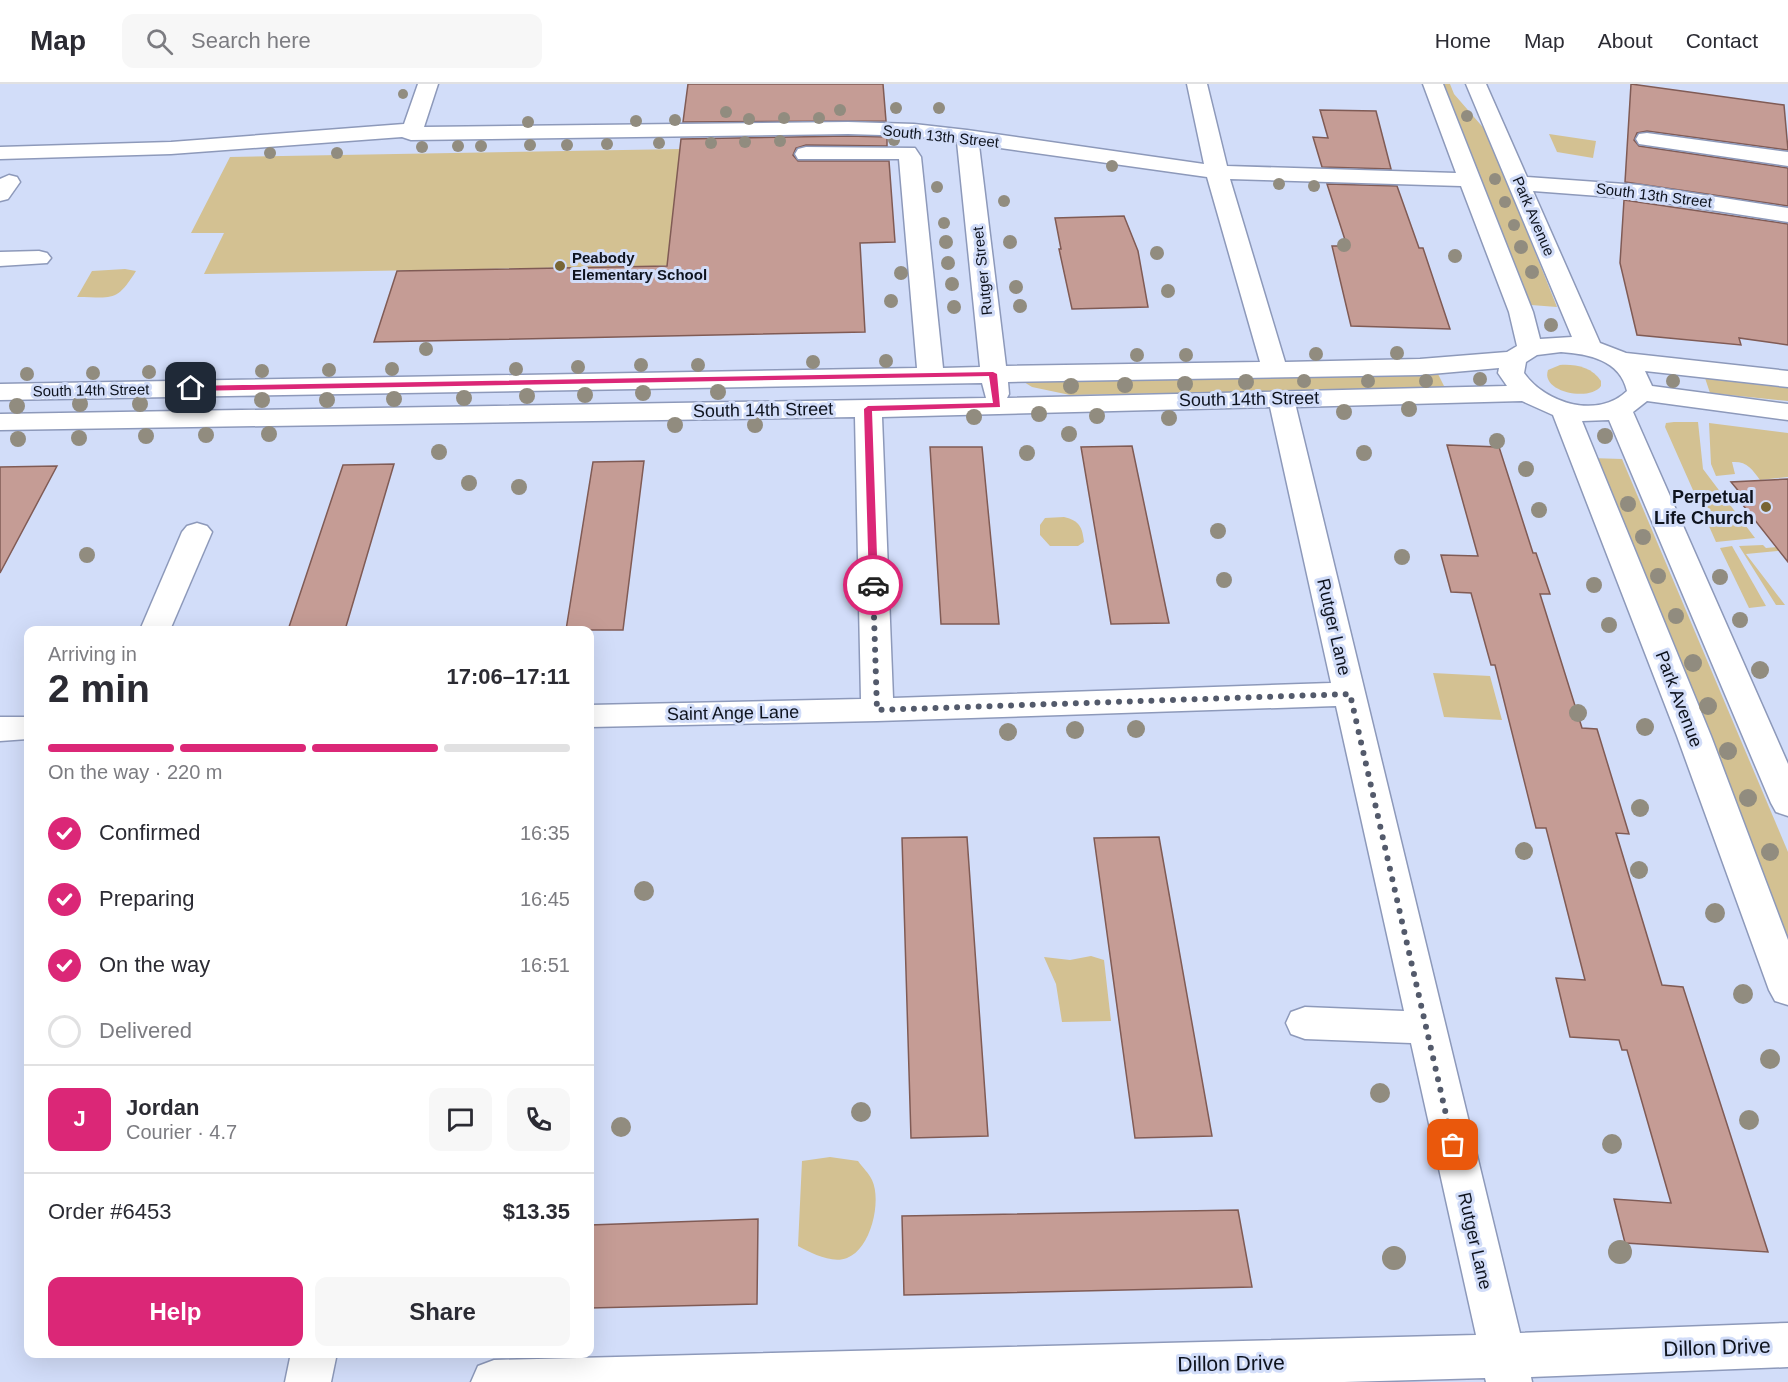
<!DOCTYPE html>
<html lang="en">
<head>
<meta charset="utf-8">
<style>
  :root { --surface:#fff; --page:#f7f7f7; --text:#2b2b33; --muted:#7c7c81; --line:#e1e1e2; --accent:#db2777 }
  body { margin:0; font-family:Arial,sans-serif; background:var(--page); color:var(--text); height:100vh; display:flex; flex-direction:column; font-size:22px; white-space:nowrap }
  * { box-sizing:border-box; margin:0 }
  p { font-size:20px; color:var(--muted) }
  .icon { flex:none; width:33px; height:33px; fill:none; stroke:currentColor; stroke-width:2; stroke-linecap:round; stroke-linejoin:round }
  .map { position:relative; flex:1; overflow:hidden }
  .drawer { position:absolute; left:24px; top:542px; width:570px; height:732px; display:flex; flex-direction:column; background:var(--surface); border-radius:12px; box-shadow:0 6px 24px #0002 }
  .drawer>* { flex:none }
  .pin { position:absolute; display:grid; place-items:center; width:51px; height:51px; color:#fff; margin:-26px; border-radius:12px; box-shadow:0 3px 9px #0006 }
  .courier { position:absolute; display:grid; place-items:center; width:60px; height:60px; margin:-30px; border:4px solid #db2777; border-radius:50%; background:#fff; color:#222; box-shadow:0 2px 8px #0007 }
  .summary em { font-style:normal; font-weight:700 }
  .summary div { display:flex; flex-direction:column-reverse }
  .summary { display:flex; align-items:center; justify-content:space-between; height:102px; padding:0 24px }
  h1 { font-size:39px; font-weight:700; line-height:45px }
  .bar { display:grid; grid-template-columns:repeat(4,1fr); gap:9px 6px; align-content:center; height:72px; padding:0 24px }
  .bar i { height:8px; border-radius:4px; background:var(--line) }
  .bar .selected { background:var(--accent) }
  .bar p { grid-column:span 4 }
  .line { display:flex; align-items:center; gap:15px; padding:0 24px; border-top:2px solid var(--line) }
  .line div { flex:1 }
  .round { display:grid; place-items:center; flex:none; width:63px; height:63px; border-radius:12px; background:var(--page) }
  ol { padding:0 24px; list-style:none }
  li { display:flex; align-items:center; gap:18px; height:66px }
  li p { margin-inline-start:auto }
  li .icon { padding:6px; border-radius:50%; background:var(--accent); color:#fff; stroke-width:4 }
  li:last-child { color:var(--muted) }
  li i { width:33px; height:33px; border:3px solid var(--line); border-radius:50% }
  .cta { display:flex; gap:12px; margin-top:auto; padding:12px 24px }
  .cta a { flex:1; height:69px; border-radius:12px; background:var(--accent); color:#fff; font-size:24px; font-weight:700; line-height:69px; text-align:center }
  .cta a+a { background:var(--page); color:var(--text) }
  header { display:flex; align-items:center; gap:36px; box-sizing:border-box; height:84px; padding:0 30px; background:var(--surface); border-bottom:2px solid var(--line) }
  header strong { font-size:28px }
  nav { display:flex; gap:33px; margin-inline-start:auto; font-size:21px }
  .search { width:420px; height:54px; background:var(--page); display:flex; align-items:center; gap:15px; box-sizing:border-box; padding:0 21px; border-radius:12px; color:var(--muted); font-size:22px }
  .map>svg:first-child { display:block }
  .green { fill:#d3c192 }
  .building { fill:#c59c95; stroke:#805b55; stroke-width:1.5 }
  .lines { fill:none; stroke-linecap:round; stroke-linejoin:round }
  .minor-casing { stroke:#8d99ba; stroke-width:3 }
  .minor { fill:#fff; fill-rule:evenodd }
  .tree { fill:#918c7f }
  .route { fill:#db2777 }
  .done { stroke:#535a6b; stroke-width:6; stroke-dasharray:0 10.8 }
  .poi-dot { fill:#786534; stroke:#d2ddf9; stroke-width:2 }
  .labels { text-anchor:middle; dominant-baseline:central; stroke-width:6; stroke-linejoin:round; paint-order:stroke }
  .far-street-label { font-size:15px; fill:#0e131e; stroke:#d2ddf9 }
  .far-poi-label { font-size:15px; font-weight:bold; fill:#0e131e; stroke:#d2ddf9; text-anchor:start }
  .street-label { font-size:18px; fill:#0e131e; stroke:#d2ddf9 }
  .poi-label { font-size:18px; font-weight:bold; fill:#0e131e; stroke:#d2ddf9; text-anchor:end }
  .near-street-label { font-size:21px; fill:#0e131e; stroke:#d2ddf9 }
</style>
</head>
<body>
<header>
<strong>Map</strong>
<div class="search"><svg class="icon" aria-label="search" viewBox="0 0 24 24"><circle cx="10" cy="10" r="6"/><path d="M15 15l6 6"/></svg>Search here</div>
<nav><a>Home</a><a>Map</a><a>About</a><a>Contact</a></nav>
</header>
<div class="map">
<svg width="1788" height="1298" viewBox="0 0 1788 1298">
  <rect width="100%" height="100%" fill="#d2ddf9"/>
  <g class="green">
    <polygon points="1444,0 1450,0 1454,10 1487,48 1557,223 1531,221"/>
    <polygon points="1549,50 1596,57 1593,74 1557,68"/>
    <polygon points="681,65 669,165 767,163 766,180 204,190 224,149 191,149 230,73"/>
    <path d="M125,185L136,187C116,219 113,213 77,213L92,187Z"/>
    <path d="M1560,281C1575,280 1592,283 1601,297V302C1590,318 1540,308 1548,286Z"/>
    <polygon points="1438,290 1445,304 1070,311 1032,303 1024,298"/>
    <polygon points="1704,291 1788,301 1788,317 1710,309"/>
    <polygon points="1674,338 1698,338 1703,385 1755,454 1716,458 1665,343 1666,339"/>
    <path d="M1709,339L1788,349V393L1760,396C1752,385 1747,377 1732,378L1735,390L1716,392L1711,380Z"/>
    <polygon points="1591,374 1622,375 1788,768 1788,865"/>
    <path d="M1064,433C1080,437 1082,443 1084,458L1078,462H1050L1040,451V441L1045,434Z"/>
    <polygon points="1763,461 1766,464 1788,462 1788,466 1746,470 1785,521 1776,521 1739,462"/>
    <polygon points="1732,462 1766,522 1749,524 1720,464"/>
    <polygon points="1433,589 1490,592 1502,636 1444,633"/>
    <polygon points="1091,872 1104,876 1111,937 1062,938 1056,900 1044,873 1070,876"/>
    <path d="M830,1073L858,1077C862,1083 869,1089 872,1096C882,1117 871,1165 847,1174C832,1180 811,1169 798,1162L802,1077Z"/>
  </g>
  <g class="building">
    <polygon points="688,0 883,0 886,37 683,38"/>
    <polygon points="1631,0 1784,21 1788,66 1647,47 1637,49 1634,56 1639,62 1788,84 1788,122 1625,98"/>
    <polygon points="1320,26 1376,27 1391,85 1322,83 1313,53 1328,54"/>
    <polygon points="848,52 887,53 887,62 806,61 796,64 793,71 798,77 889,77 895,158 860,159 865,248 374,258 397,187 667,182 681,55"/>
    <polygon points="1327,100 1397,102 1419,164 1423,164 1450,245 1351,242 1332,162 1347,162"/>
    <polygon points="1624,116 1788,140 1788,261 1739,254 1741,261 1637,251 1620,179"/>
    <polygon points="1124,132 1138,167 1148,223 1072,225 1059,165 1061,165 1055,134"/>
    <polygon points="1447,361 1499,363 1533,469 1536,469 1550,510 1540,510 1582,644 1597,645 1629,750 1616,749 1662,901 1683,903 1768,1168 1625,1159 1614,1115 1671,1119 1627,966 1622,966 1619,956 1570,953 1556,894 1585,896 1546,744 1536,744 1495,581 1491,581 1471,509 1451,508 1441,471 1478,472"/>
    <polygon points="1132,362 1169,539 1111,540 1081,363"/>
    <polygon points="930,363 982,363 999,540 941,540"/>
    <polygon points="644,377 623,546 566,546 593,378"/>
    <polygon points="394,380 345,546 288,546 343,381"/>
    <polygon points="57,382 0,489 0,383"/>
    <polygon points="1788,395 1788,478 1735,411 1741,410 1731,398"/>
    <polygon points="967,753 988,1052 911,1054 902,754"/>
    <polygon points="1159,753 1212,1052 1135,1054 1094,754"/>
    <polygon points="1238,1126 1252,1203 904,1211 902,1132"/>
    <polygon points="758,1135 757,1220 590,1224 590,1141"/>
  </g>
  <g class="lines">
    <g class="minor-casing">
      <g id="minor">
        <path d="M418,0H438L424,43L848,38L914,40L967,46L1204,80L1187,0H1207L1227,82L1456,89L1423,0H1443L1533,228L1540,255L1572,253L1466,0H1486L1527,93L1639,101L1788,124V138L1639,115L1533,107L1600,259L1626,269L1788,287V303L1645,287L1652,302L1788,320V336L1647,317L1633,328L1788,680V732L1776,728L1771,719L1609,336L1582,337L1711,652L1788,856V921L1775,917L1769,906L1677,652L1553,331L1522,317L1296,323L1520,1249L1788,1239V1283L1531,1293L1532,1298H1486L1485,1294L1344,1298H471L478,1282L494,1276L1476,1251L1411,959L1305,955L1291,950L1286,939L1291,928L1305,923L1404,927L1336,622L877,637L590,643V621L861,615L855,333L0,346V330L986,314L982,299L0,316V300L917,284L899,75H798L795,70L798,65L806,63L915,64L921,73L943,284L980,283L957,58L914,52L848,50L411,56L402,53L171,70L0,75V63L171,58L404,40ZM979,61L1207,93L1260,278L1006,282ZM1230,95L1461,102L1509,228L1517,262L1507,268L1420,275L1285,278ZM1561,268C1589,270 1620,276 1627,307C1598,335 1546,320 1524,289L1526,278L1537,271ZM1499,284L1498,289L1507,302L1007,314L1009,310L1008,298L1420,291ZM1270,323L1331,599L893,614L882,333Z"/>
        <polygon points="1647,49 1788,68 1788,82 1639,60 1636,55 1639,50"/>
        <polygon points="9,91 17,93 20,98 8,115 0,117 0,95"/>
        <polygon points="39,167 47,169 51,174 47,179 0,182 0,168"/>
        <polygon points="197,439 207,442 212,448 170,546 140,546 182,448 187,442"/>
        <polygon points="0,633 28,633 28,655 0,657"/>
        <polygon points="291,1269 337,1269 331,1298 285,1298"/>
      </g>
    </g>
    <use href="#minor" class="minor"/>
  </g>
  <g class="tree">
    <circle cx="403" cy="10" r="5"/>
    <circle cx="896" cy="24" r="6"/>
    <circle cx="939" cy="24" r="6"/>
    <circle cx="840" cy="26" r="6"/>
    <circle cx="726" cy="28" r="6"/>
    <circle cx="1467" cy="32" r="6"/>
    <circle cx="784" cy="34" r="6"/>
    <circle cx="819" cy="34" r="6"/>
    <circle cx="749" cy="35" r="6"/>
    <circle cx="675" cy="36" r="6"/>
    <circle cx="636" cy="37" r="6"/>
    <circle cx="528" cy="38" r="6"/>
    <circle cx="894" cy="56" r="6"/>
    <circle cx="780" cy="57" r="6"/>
    <circle cx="745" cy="58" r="6"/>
    <circle cx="659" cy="59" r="6"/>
    <circle cx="711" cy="59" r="6"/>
    <circle cx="607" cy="60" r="6"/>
    <circle cx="530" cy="61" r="6"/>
    <circle cx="567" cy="61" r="6"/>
    <circle cx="458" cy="62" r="6"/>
    <circle cx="481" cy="62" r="6"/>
    <circle cx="422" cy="63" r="6"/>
    <circle cx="270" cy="69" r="6"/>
    <circle cx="337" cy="69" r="6"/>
    <circle cx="1112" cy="82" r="6"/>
    <circle cx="1495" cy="95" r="6"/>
    <circle cx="1279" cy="100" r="6"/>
    <circle cx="1314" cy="102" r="6"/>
    <circle cx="937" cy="103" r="6"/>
    <circle cx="1004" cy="117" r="6"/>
    <circle cx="1505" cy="118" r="6"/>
    <circle cx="944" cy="139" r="6"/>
    <circle cx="1514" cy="141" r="6"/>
    <circle cx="946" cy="158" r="7"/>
    <circle cx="1010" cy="158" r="7"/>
    <circle cx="1344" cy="161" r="7"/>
    <circle cx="1521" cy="163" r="7"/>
    <circle cx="1157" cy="169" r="7"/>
    <circle cx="1455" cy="172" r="7"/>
    <circle cx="948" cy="179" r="7"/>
    <circle cx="1532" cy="188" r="7"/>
    <circle cx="901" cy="189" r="7"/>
    <circle cx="952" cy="200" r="7"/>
    <circle cx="1016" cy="203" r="7"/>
    <circle cx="1168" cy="207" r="7"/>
    <circle cx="891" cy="217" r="7"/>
    <circle cx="1020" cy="222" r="7"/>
    <circle cx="954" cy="223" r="7"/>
    <circle cx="1551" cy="241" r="7"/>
    <circle cx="426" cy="265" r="7"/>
    <circle cx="1397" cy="269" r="7"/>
    <circle cx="1316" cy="270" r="7"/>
    <circle cx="1137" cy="271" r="7"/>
    <circle cx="1186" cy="271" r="7"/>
    <circle cx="886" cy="277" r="7"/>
    <circle cx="813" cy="278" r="7"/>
    <circle cx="641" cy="281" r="7"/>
    <circle cx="698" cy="281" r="7"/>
    <circle cx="578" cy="283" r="7"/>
    <circle cx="392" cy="285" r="7"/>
    <circle cx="516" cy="285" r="7"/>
    <circle cx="329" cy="286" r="7"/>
    <circle cx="208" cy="287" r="7"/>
    <circle cx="262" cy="287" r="7"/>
    <circle cx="149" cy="288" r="7"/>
    <circle cx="93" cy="289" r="7"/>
    <circle cx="27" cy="290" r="7"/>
    <circle cx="1480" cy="295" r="7"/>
    <circle cx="1304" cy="297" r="7"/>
    <circle cx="1368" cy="297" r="7"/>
    <circle cx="1426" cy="297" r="7"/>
    <circle cx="1673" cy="297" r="7"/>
    <circle cx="1246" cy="298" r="8"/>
    <circle cx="1185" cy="300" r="8"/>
    <circle cx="1125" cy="301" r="8"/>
    <circle cx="1071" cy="302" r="8"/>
    <circle cx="718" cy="308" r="8"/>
    <circle cx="643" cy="309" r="8"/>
    <circle cx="585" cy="311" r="8"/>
    <circle cx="527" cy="312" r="8"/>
    <circle cx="464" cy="314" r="8"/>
    <circle cx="394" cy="315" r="8"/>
    <circle cx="262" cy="316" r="8"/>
    <circle cx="327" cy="316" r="8"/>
    <circle cx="201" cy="318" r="8"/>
    <circle cx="80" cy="320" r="8"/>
    <circle cx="140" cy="320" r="8"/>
    <circle cx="17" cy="322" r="8"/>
    <circle cx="1409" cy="325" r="8"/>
    <circle cx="1344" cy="328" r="8"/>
    <circle cx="1039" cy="330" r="8"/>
    <circle cx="1097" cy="332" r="8"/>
    <circle cx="974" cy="333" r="8"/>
    <circle cx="1169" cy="334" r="8"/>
    <circle cx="675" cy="341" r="8"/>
    <circle cx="755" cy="341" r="8"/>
    <circle cx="269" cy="350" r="8"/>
    <circle cx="1069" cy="350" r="8"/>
    <circle cx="206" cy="351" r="8"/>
    <circle cx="146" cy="352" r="8"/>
    <circle cx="1605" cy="352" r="8"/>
    <circle cx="79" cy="354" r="8"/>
    <circle cx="18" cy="355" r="8"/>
    <circle cx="1497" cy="357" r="8"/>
    <circle cx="439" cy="368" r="8"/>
    <circle cx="1027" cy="369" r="8"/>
    <circle cx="1364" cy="369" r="8"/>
    <circle cx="1526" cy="385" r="8"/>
    <circle cx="469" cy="399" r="8"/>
    <circle cx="519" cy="403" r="8"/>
    <circle cx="1628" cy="420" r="8"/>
    <circle cx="1539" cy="426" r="8"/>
    <circle cx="1218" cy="447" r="8"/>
    <circle cx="1643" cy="453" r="8"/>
    <circle cx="87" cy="471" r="8"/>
    <circle cx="1402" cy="473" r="8"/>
    <circle cx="1658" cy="492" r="8"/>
    <circle cx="1720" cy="493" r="8"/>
    <circle cx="1224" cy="496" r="8"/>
    <circle cx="1594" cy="501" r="8"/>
    <circle cx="1676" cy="532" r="8"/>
    <circle cx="1740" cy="536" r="8"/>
    <circle cx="1609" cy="541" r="8"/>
    <circle cx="1693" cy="579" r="9"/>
    <circle cx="1760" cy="586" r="9"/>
    <circle cx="1708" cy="622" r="9"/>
    <circle cx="1578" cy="629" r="9"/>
    <circle cx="1645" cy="643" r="9"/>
    <circle cx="1136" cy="645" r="9"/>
    <circle cx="1075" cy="646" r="9"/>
    <circle cx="1008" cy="648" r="9"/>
    <circle cx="1728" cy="667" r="9"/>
    <circle cx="1748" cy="714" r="9"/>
    <circle cx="1640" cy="724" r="9"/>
    <circle cx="1524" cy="767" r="9"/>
    <circle cx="1770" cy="768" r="9"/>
    <circle cx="1639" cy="786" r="9"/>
    <circle cx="644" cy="807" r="10"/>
    <circle cx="1715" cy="829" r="10"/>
    <circle cx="1743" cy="910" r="10"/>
    <circle cx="1770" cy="975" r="10"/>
    <circle cx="1380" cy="1009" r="10"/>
    <circle cx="861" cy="1028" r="10"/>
    <circle cx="1749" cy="1036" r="10"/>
    <circle cx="621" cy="1043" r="10"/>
    <circle cx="1612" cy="1060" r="10"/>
    <circle cx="1620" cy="1168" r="12"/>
    <circle cx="1394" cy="1174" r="12"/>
  </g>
  <polygon class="route" points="993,288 997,290 1000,323 872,327 878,501 873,504 869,501 864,325 868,322 993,319 989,292 191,307 187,304 191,302"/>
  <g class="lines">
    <polyline class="done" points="873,501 877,626 1350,610 1453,1061"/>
  </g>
  <g class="poi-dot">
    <circle cx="560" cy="182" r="6"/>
    <circle cx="1766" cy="423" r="6"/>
  </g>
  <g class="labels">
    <g class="far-street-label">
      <text transform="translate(941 52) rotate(6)">South 13th Street</text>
      <text transform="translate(1654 111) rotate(7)">South 13th Street</text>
      <text transform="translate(1534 132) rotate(67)">Park Avenue</text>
      <text transform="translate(982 187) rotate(-96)">Rutger Street</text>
      <text transform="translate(91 306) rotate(-1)">South 14th Street</text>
    </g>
    <g class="far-poi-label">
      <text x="572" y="173">Peabody<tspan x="572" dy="17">Elementary School</tspan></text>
    </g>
    <g class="street-label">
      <text transform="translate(1249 315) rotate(-1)">South 14th Street</text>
      <text transform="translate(763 326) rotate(-1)">South 14th Street</text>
      <text transform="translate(1334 543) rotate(77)">Rutger Lane</text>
      <text transform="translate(1679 615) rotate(69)">Park Avenue</text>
      <text transform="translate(733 629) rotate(-1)">Saint Ange Lane</text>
      <text transform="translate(1475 1157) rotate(77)">Rutger Lane</text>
    </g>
    <g class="poi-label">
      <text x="1754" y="413">Perpetual<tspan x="1754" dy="21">Life Church</tspan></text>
    </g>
    <g class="near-street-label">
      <text transform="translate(1717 1263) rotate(-2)">Dillon Drive</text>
      <text transform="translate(1231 1279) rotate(-1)">Dillon Drive</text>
    </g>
  </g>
</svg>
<div class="pin" style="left:1453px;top:1061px;background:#ea580c"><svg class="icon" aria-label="bag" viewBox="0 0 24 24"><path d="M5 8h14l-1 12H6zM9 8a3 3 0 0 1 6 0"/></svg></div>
<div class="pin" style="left:191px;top:304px;background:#1f2937"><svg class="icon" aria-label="home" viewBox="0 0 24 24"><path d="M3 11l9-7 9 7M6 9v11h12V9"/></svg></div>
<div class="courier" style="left:873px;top:501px"><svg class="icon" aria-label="car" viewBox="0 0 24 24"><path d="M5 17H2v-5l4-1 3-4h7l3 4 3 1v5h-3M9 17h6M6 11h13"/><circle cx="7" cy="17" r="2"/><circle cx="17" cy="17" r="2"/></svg></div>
<section class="drawer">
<div class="summary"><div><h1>2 min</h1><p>Arriving in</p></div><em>17:06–17:11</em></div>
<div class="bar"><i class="selected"></i><i class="selected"></i><i class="selected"></i><i></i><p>On the way · 220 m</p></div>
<ol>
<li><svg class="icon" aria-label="check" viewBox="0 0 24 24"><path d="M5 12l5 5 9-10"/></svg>Confirmed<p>16:35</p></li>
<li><svg class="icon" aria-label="check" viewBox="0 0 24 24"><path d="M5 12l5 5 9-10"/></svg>Preparing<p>16:45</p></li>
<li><svg class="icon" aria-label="check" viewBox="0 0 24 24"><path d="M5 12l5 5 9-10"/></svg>On the way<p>16:51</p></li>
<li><i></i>Delivered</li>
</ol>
<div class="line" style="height:108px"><b class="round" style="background:var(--accent);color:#fff">J</b><div><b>Jordan</b><p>Courier · 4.7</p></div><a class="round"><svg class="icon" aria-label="chat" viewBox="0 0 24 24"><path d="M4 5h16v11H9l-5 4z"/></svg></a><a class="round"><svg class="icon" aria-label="phone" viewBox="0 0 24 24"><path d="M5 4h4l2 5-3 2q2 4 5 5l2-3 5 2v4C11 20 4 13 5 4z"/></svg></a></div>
<div class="line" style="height:78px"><div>Order #6453</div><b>$13.35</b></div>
<div class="cta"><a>Help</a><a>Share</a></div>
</section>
</div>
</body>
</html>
